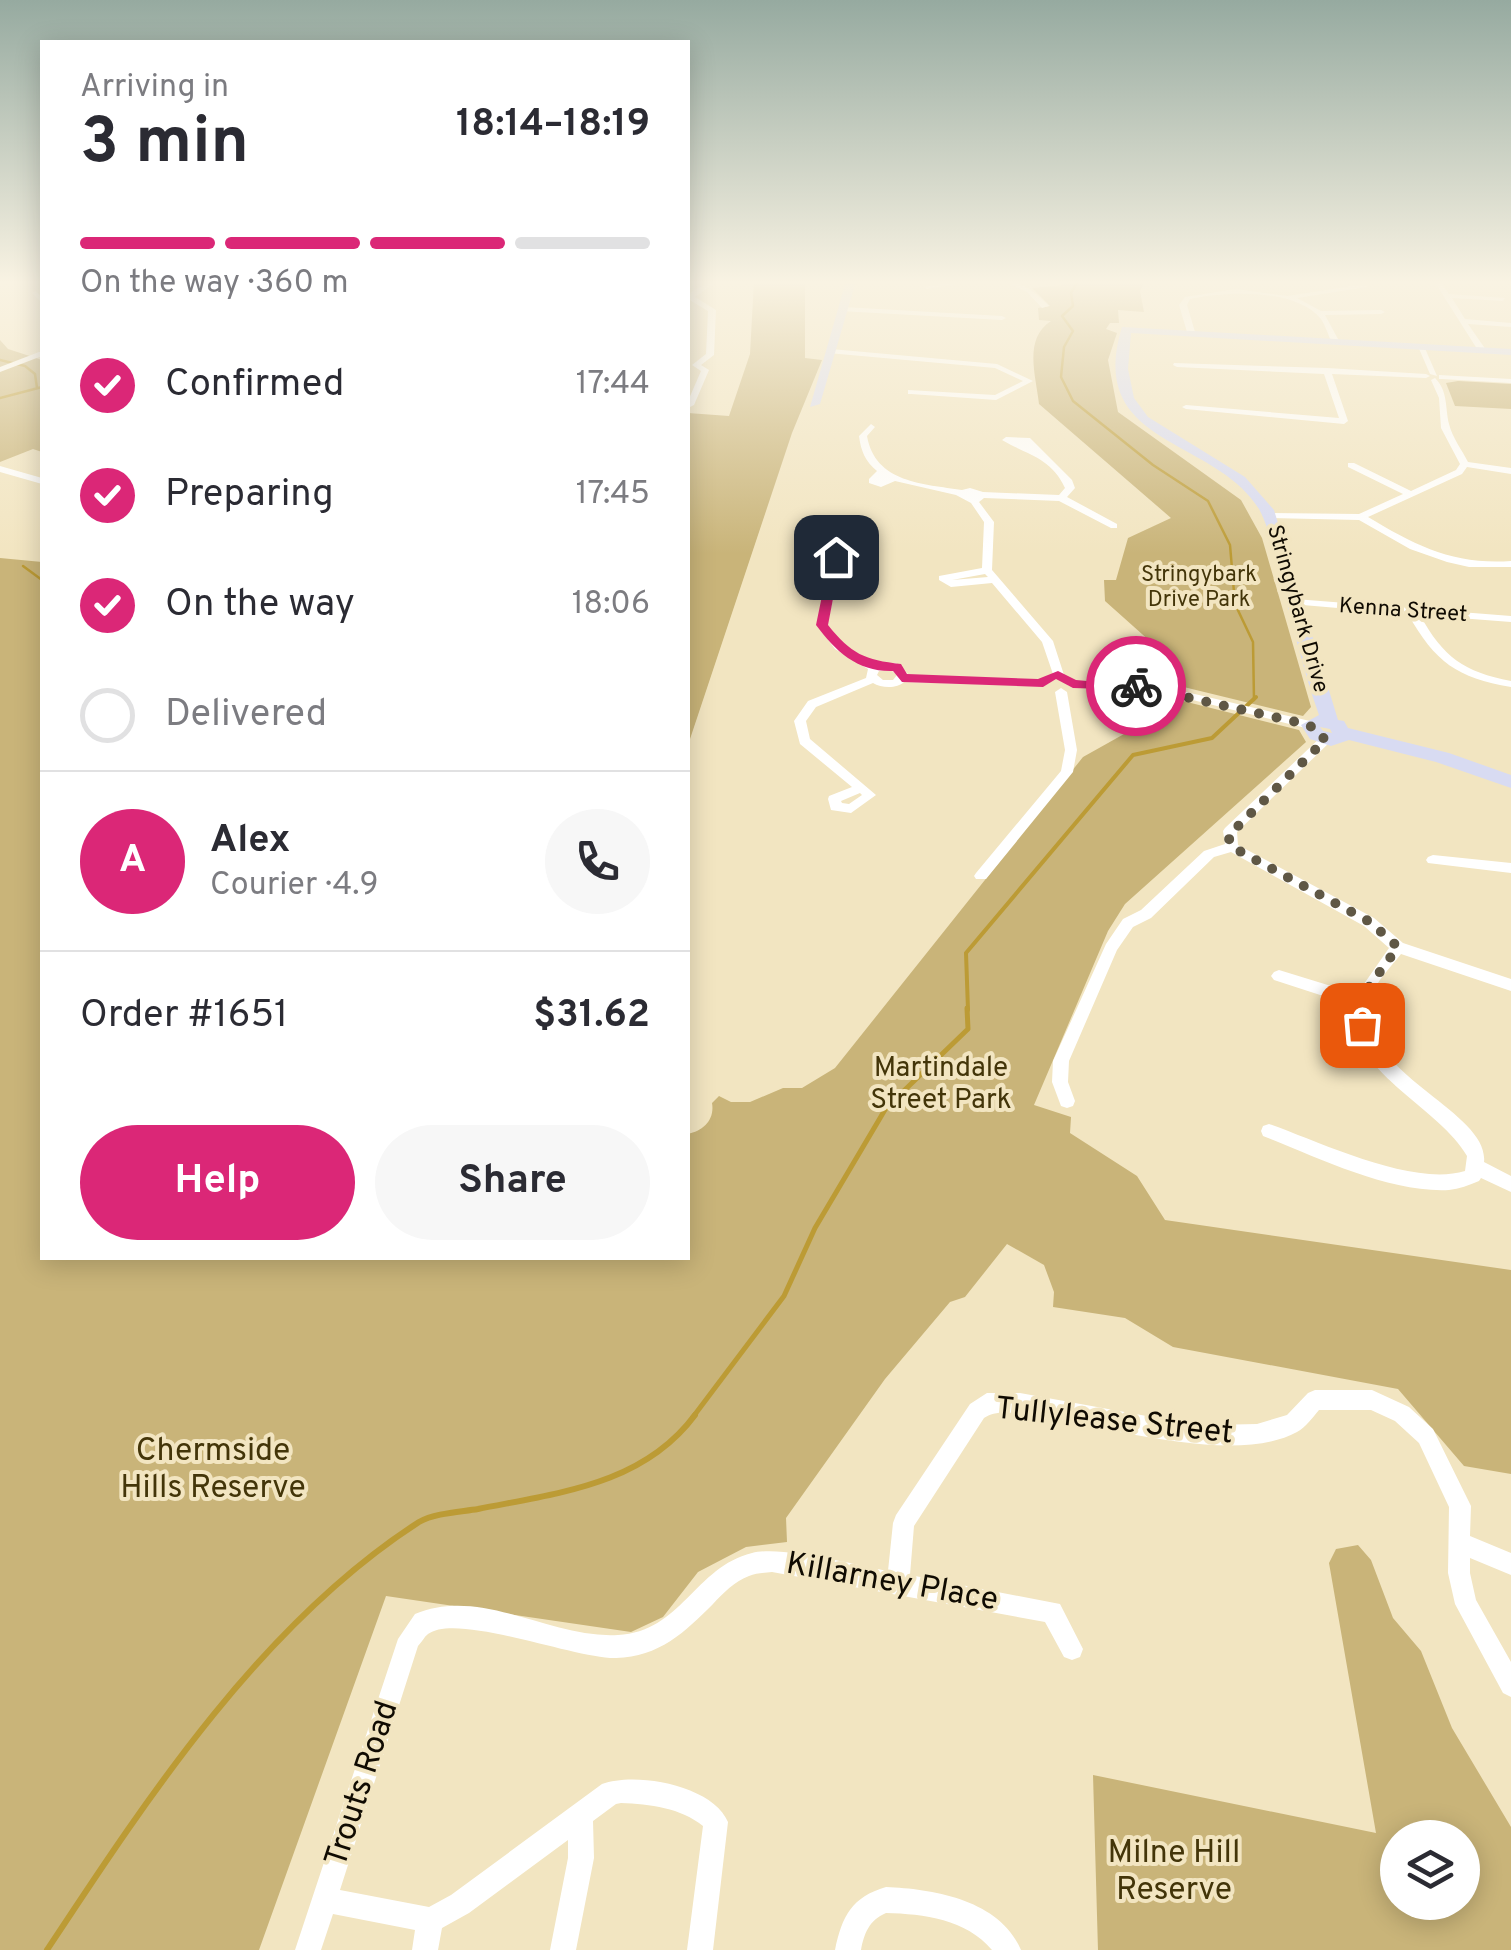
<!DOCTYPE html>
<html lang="en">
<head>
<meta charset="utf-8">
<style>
  :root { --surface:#fff; --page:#f7f7f7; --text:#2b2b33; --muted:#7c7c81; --line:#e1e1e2; --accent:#db2777 }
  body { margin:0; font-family:Overpass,sans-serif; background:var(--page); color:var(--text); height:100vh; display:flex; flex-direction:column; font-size:38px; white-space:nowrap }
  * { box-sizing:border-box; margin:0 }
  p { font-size:32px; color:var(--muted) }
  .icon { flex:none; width:55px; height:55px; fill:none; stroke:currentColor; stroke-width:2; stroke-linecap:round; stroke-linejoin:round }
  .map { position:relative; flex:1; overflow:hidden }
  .sheet { position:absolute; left:40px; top:40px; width:650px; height:1220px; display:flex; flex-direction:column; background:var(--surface); border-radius:0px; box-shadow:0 5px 25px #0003 }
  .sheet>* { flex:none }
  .tools { position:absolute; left:1380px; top:1820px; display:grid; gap:20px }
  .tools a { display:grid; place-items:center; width:100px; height:100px; border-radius:50%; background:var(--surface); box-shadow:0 5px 25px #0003; font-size:50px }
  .pin { position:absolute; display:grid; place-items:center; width:85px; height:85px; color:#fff; margin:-42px; border-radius:20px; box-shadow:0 5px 15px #0006 }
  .courier { position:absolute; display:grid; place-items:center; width:100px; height:100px; margin:-50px; border:8px solid #db2777; border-radius:50%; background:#fff; color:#222; box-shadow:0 2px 12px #0007 }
  .summary em { font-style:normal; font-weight:700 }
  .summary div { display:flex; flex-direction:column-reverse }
  .summary { display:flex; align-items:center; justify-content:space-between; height:170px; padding:0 40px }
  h1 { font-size:65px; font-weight:700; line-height:75px }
  .bar { display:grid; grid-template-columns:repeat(4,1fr); gap:15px 10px; align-content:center; height:120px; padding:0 40px }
  .bar i { height:12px; border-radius:8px; background:var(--line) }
  .bar .current { background:var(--accent) }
  .bar p { grid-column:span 4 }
  .line { display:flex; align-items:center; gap:25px; padding:0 40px; border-top:2px solid var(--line) }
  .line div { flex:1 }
  .round { display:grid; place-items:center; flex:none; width:105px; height:105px; border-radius:52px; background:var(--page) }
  ol { padding:0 40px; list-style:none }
  li { display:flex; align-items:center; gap:30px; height:110px }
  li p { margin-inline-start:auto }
  li .icon { padding:10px; border-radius:50%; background:var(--accent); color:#fff; stroke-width:4 }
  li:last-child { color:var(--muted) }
  li i { width:55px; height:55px; border:5px solid var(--line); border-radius:50% }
  .button { display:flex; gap:20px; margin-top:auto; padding:20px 40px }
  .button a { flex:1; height:115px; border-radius:60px; background:var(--accent); color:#fff; font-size:40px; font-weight:700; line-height:115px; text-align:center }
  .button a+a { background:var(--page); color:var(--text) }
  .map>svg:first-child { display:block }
  .green { fill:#c9b479; fill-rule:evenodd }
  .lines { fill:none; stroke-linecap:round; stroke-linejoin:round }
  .stream-far3 { stroke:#bc9b35; stroke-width:2.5 }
  .stream-far2 { stroke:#bc9b35; stroke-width:4 }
  .stream-far1 { stroke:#bc9b35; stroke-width:5 }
  .stream { stroke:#bc9b35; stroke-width:6 }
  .street { fill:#fff; fill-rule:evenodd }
  .secondary { fill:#d8dbf2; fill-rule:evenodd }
  .route { fill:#db2777 }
  .done { stroke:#5f5745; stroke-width:10; stroke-dasharray:0 18 }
  .labels { text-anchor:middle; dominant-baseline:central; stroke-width:8; stroke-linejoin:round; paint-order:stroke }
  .far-park-label { font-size:22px; fill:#433509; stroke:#f2e5c1 }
  .far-street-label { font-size:22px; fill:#100b02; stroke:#f2e5c1 }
  .park-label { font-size:28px; fill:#433509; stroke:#f2e5c1 }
  .near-street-label { font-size:32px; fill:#100b02; stroke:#f2e5c1 }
  .near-park-label { font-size:32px; fill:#433509; stroke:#f2e5c1 }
</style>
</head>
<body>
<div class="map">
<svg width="1511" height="1950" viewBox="0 0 1511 1950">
  <rect width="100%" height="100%" fill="#f2e5c1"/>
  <g class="green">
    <polygon points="754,281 805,281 805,358 822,360 792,433 688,745 688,413 729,416 750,354"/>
    <path d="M1066,281H1145L1140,291L1144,312L1118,310L1119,323H1110L1106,329L1117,333L1108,360L1118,412L1241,500L1262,538L1311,707L1303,716L1159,681L1161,651L1105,601L1104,580H1116L1128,538L1171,518L1039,404C1036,376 1023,339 1051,321L1039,320L1038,308L1050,306L1032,288L1064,285Z"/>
    <polygon points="0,340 8,349 42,360 42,452 33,449 0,462"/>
    <polygon points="1458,381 1511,384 1511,409 1455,406 1446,383"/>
    <path d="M0,558L42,562V1258H688V1134C703,1131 715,1120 712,1103L719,1096L731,1102H750L783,1088H802L835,1068L1083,757L1183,701L1299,730L1306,742L1125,904L1108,931L1034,1105L1071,1117L1070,1133L1137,1176L1165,1220L1511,1270V1474L1464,1466L1398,1389L1173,1347L1125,1318L1053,1307L1054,1292L1044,1265L1007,1244L965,1297L950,1302L885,1379L786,1518L787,1542L746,1547L698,1572L663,1617L631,1632L386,1596L259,1950H0Z"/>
    <path d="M1358,1545L1371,1560L1393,1618L1421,1651L1452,1728L1511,1827V1950H1098L1093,1775L1376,1833L1329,1563L1336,1549ZM1398,1838H1462V1902H1398Z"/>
  </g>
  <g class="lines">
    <g class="stream-far3">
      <polyline points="1078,281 1071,293 1073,306 1062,316 1073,331 1064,347 1061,377 1073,401 1153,465 1208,501 1230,545 1235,604 1253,642 1254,700"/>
      <polyline points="0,360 25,366 35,374 37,388"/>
      <polyline points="0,398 42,387"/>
      <polyline points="23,566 42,580"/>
    </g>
    <polyline class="stream-far2" points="968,1010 966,953 1133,755 1212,738 1256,697"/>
    <polyline class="stream-far1" points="693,1417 784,1296 815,1228 886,1108 968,1029 967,1008"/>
    <path class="stream" d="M47,1950C148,1797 262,1623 419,1522C435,1513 460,1512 478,1509C558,1493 643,1485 695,1415"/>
    <g class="street">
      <polygon points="710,281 717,281 695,297 716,310 714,355 701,365 709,370 694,405 690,407 688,407 688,401 701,371 692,365 706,354 708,311 688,299 688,294"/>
      <polygon points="958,281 975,281 927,289 924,287"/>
      <path d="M1004,281C1023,281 1036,293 1049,306L1042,308L1027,292Z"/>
      <polygon points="1434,281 1440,281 1449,294 1505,298 1503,301 1452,298 1465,319 1511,323 1511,327 1468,324 1486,350 1479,352"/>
      <path d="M1365,284L1367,287L1297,298L1321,311L1381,310L1385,312L1381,314L1325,315L1339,341L1335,343L1331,341C1328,334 1325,325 1321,319C1296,288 1225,291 1190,299L1187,305L1195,332L1191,334L1187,332L1179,305L1185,297L1236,289L1287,296Z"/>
      <polygon points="35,291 42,297 42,303 32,293"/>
      <polygon points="843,307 1002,316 1006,318 1002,320 840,311"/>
      <polygon points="1417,344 1424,346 1437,376 1430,374"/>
      <polygon points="831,349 997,364 1033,381 996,400 911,394 908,394 908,390 995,395 1023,381 995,368 828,353"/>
      <polygon points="39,352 42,352 42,356 0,372 0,367"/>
      <polygon points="1174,363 1327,368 1426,374 1430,376 1426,378 1332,374 1348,421 1344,424 1186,409 1182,407 1186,405 1339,418 1324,374 1177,367 1173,365"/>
      <polygon points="1439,375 1511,379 1511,383 1442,379 1439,379"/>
      <path d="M1435,378C1448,391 1445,406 1449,424C1452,437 1462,450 1468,462L1511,468V474L1467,467L1462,474L1368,517C1416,546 1454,565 1511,561V567H1469L1447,562L1410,549L1359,520L1267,518L1265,516L1270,513L1359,514L1403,494L1348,467V463H1354L1411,491L1456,470L1460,464L1441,428L1439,398L1431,380Z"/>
      <path d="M871,424L875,427L867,436C875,483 924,484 962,490L970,488L983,492L1059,495L1065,488C1051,457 1027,455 1002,440L1006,437L1030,438L1072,480L1075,488L1067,497L1117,524V528H1111L1059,501L984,498L979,502L994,522L992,570L1053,641L1064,675L1062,677H1054L1042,642L992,583L951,587L939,580V576L982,568L984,522L971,503L956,495L895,481L881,487L869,483V479L877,471C865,461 861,451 859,436ZM985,574L988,577L952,580Z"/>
      <polygon points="0,466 42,478 42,484 0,472"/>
      <path d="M836,534L841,537L842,561L827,625L843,645L876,664L896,663L909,675L1043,680L1049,683L1043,686L904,682C897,689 881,688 873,683L816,707L806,721L810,739L876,795L851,813L831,810L828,799L829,796L852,787L800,744L794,721L808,701L866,678L868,669L835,649L817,625L832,561L831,537ZM890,669L897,675L893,680H883L877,675L879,671ZM860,793L862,795L849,804L842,803L841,801Z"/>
      <path d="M1295,599L1511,616V622L1420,615C1443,657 1464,672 1511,681V687C1457,678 1435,662 1408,614L1291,604V600Z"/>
      <polygon points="1073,681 1156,685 1310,721 1316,725 1310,729 1156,691 1069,686 1067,684"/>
      <polygon points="1061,688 1067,692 1077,750 1073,772 986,879 976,879 974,876 976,873 1061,771 1065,750 1055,692"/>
      <path d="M1326,735L1332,739L1330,742L1237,832L1238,845L1374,918L1403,943L1511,979V991L1401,954C1391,967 1375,982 1371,998C1351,1071 1490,1110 1484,1162L1511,1176V1192L1481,1178L1479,1181C1469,1185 1459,1189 1449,1190C1389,1193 1319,1158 1263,1136L1261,1131L1263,1126L1269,1124C1320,1142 1412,1187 1465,1171L1467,1156C1439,1106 1346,1072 1354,1006L1274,980L1271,976L1274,972L1279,970L1357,994L1389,948L1364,926L1231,852L1214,857L1151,918L1133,927L1117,950L1069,1061L1068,1082L1075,1101L1073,1106L1067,1108L1061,1106L1052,1082L1053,1061L1106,944L1123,919L1141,910L1204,851L1225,844L1223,831L1225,828L1322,736Z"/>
      <polygon points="1433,855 1511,863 1511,873 1428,863 1426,860 1428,857"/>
      <path d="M1315,1390H1372L1409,1407L1433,1429L1471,1506L1470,1536L1511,1553V1575L1470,1558V1573L1476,1600L1511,1662V1697L1503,1693L1455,1604L1448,1573L1449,1507L1419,1443L1395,1421L1371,1410H1319C1313,1417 1306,1427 1297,1432C1235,1466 1105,1426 1037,1416C1021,1414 997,1408 984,1418L914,1526L910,1575L1060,1604L1083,1649L1080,1657L1072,1660L1064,1657L1045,1622L772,1572C765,1573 756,1573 749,1576C735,1581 723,1593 713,1604C685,1632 659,1657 616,1658C575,1659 457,1612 428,1634C424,1637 422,1642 418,1646L340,1890L429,1907L451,1895L602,1784C636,1771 714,1786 728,1822L713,1950H687L703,1826C681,1808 650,1804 621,1803L616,1804L593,1821L594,1858L576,1950H550L568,1858V1840L469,1913L442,1928L438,1950H412L415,1930L333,1914L321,1950H295L398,1639L415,1614C482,1586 550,1639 618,1635C681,1632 695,1567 752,1553C782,1545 855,1565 888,1571L893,1523L896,1515L970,1404L987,1393H1020L1163,1419L1213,1425L1257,1424L1287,1415L1308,1393Z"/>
      <path d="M886,1887C934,1889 1000,1900 1021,1950H992C966,1919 924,1914 886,1913C869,1920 864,1934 861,1950H835C842,1916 852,1897 886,1887Z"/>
    </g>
    <g class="secondary">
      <polygon points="846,281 856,281 820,404 810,407"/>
      <path d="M1122,327L1511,349V355L1131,333L1128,369L1134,398L1148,417L1245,477L1274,510L1338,720L1344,721L1348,728L1449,753L1511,775V788L1436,762L1349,740L1331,746L1310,739L1301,725L1319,715C1302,667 1291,617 1277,567C1272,548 1269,527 1259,509C1214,436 1085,447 1122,327ZM1320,727L1330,729L1332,733L1323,731Z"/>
    </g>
  </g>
  <linearGradient id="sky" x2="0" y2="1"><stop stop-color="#96aaa0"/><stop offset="0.51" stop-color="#f9f3e3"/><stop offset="1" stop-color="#f9f3e3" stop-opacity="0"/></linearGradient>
  <rect width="1511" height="554" fill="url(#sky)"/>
  <path class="route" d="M836,553L841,557L828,625C851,654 865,660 901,664L907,674L1038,679L1058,671L1076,680L1142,686L1136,690L1073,688L1056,679L1043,687L902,682L893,671C858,672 836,652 816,625L830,557Z"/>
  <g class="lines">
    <polyline class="done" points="1136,686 1310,725 1316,735 1326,739 1228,836 1232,847 1370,922 1398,947 1366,991 1362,1025"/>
  </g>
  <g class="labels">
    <g class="far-park-label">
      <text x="1199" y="575">Stringybark<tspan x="1199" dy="25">Drive Park</tspan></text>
    </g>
    <g class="far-street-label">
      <text transform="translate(1297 609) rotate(74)">Stringybark Drive</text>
      <text transform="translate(1403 611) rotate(4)">Kenna Street</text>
    </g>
    <g class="park-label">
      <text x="941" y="1069">Martindale<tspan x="941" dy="32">Street Park</tspan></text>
    </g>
    <g class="near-street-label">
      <text transform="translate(1114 1422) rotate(6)">Tullylease Street</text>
      <text transform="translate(892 1583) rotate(10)">Killarney Place</text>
      <text transform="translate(363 1784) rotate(-72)">Trouts Road</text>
    </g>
    <g class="near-park-label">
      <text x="213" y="1452">Chermside<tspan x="213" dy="37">Hills Reserve</tspan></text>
      <text x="1174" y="1854">Milne Hill<tspan x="1174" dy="37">Reserve</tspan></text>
    </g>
  </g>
</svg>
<div class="tools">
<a><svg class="icon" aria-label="layers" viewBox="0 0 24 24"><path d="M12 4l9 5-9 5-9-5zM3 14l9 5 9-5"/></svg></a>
</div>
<div class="pin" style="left:1362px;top:1025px;background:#ea580c"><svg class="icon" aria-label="bag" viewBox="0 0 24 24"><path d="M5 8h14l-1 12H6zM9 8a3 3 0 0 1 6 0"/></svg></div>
<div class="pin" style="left:836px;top:557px;background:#1f2937"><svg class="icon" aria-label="home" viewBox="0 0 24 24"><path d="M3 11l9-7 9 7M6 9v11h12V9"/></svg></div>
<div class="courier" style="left:1136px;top:686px"><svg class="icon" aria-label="bike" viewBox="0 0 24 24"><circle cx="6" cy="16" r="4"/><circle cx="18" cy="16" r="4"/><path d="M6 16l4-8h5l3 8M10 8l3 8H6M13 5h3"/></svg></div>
<section class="sheet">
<div class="summary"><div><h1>3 min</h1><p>Arriving in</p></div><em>18:14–18:19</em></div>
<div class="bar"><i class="current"></i><i class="current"></i><i class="current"></i><i></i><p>On the way · 360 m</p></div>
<ol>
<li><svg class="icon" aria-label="check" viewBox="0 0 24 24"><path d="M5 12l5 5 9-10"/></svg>Confirmed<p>17:44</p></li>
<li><svg class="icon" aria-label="check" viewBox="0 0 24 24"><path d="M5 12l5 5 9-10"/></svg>Preparing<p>17:45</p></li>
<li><svg class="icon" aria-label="check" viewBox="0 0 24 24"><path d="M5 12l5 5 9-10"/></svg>On the way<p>18:06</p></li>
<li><i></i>Delivered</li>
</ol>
<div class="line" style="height:180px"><b class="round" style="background:var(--accent);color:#fff">A</b><div><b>Alex</b><p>Courier · 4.9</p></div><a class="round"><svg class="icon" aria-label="phone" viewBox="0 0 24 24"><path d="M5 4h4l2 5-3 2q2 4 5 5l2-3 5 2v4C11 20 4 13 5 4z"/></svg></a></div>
<div class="line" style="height:130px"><div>Order #1651</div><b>$31.62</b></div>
<div class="button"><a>Help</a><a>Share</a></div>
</section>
</div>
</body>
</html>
